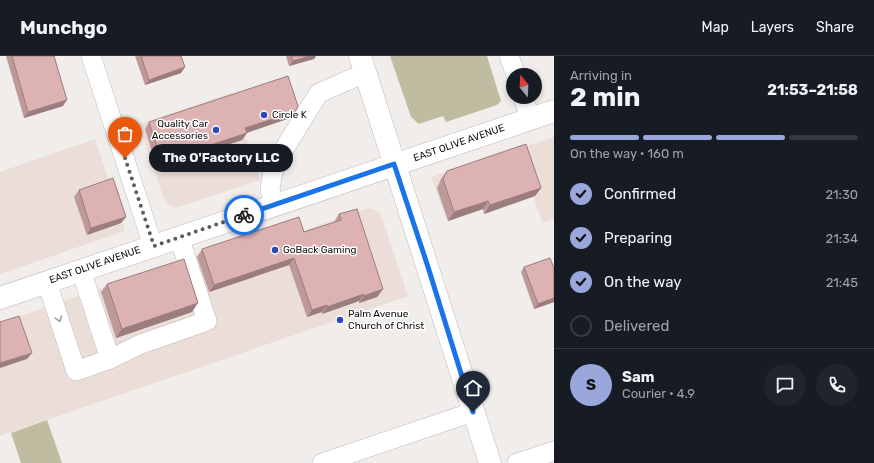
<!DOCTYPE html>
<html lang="en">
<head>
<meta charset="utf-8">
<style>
  :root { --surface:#171b24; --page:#20242c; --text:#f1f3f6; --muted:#9ea1a6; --line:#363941; --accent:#99a7db }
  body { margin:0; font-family:Rubik,sans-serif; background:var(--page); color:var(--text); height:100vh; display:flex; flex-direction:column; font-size:15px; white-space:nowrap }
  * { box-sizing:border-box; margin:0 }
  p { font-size:13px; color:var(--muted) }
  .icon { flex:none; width:22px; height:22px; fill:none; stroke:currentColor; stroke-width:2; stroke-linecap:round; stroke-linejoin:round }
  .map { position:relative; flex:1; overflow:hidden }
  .details { display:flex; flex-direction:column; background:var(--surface); width:320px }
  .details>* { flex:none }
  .needle { width:26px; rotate:342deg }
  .tools { position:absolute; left:506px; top:12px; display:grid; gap:8px }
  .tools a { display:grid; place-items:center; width:36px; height:36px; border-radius:50%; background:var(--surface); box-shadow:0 2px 6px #0003; font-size:20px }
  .pin { position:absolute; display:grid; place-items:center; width:34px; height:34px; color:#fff; margin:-41px -17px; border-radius:50% 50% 50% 0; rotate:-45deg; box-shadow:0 0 4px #0007 }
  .pin .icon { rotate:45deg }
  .courier { position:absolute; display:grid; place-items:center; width:40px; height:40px; margin:-20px; border:3px solid #1a73e8; border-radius:50%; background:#fff; color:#222; box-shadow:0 1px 5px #0007 }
  .bubble { position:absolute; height:28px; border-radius:14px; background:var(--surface); box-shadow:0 2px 6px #0003; font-size:13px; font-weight:700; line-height:28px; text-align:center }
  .summary em { font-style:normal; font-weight:700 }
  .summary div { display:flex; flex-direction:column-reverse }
  .summary { display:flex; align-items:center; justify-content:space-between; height:68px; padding:0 16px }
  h1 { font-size:26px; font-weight:700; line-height:30px }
  .bar { display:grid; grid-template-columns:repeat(4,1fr); gap:6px 4px; align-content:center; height:48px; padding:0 16px }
  .bar i { height:5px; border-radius:3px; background:var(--line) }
  .bar .active { background:var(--accent) }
  .bar p { grid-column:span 4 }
  .line { display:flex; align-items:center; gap:10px; padding:0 16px; border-top:1px solid var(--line) }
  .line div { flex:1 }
  .round { display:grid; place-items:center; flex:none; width:42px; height:42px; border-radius:21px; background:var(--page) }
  ol { padding:0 16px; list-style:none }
  li { display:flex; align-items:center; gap:12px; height:44px }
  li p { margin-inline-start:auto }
  li .icon { padding:4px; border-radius:50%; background:var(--accent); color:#111; stroke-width:4 }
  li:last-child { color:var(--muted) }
  li i { width:22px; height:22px; border:2px solid var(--line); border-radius:50% }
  header { display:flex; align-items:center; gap:24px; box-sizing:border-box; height:56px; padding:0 20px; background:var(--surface); border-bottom:1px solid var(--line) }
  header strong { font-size:19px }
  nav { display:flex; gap:22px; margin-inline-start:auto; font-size:14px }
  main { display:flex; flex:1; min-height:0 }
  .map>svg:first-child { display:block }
  .built { fill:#ebded9 }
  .green { fill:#c0bca2 }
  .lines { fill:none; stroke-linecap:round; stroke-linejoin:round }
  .minor-casing { stroke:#bebab8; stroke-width:20 }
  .major-casing { stroke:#bebab8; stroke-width:23 }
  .minor { stroke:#fff; stroke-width:19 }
  .major { stroke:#fff; stroke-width:22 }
  .wall { fill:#be999a }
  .shaded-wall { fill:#9b7d7d }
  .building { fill:#ddb2b3; stroke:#9b7d7d }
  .oneway { stroke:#9f9f9f }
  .done { stroke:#5f5d5b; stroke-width:4; stroke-dasharray:0 7.2 }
  .route { stroke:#1a73e8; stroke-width:5 }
  .poi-dot { fill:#2d4aba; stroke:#fff; stroke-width:1.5 }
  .labels { text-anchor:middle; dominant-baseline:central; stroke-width:3; stroke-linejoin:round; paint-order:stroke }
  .poi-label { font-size:10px; fill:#100f0e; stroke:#fff; text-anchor:start }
  .street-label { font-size:10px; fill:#100f0e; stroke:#fff }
</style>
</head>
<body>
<header>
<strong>Munchgo</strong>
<nav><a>Map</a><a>Layers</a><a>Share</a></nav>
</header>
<main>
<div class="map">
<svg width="554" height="407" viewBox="0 0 554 407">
  <rect width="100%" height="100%" fill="#f1edeb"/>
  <g class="built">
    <polygon points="231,37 260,124 176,152 165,146 139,68"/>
    <polygon points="554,81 554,163 542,167 532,136 447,164 431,121"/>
    <polygon points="95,83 125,175 0,218 0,116"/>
    <polygon points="369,152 380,156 408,240 0,380 0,267 295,166 299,176"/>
  </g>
  <g class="green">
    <polygon points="390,0 487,0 501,45 497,49 446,66 443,60 419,68 411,61"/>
    <polygon points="47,364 62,407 21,407 11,377"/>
  </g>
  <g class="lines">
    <g class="minor-casing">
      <g id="minor">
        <polyline points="91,0 153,190"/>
        <polyline points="509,0 516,19"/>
        <polyline points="523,41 530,62"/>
        <polyline points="273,149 270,133 273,115 283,95 308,54 319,37 365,17"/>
        <polyline points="47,226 76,315 110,303 81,214"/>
        <polyline points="110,303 141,288 207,265 179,181"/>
        <polyline points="322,407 473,356"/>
        <polyline points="517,407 554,395"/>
      </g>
    </g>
    <g class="major-casing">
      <g id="major">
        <polyline points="360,0 490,407"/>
        <polyline points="0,242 554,55"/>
      </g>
    </g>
    <use href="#minor" class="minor"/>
    <use href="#major" class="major"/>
  </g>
  <g class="wall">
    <polygon points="6,0 54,0 63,50 24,62"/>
    <polygon points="135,0 181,0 181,17 145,29"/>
    <polygon points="286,0 316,0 314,3 289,10"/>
    <polygon points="290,62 247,77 242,84 157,112 145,73 149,66"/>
    <polygon points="447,115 541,132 535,140 484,158 483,153 448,165 437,132 441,123"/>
    <polygon points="79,134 126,161 121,167 87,179 74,141"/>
    <polygon points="339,158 383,233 377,241 359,247 359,245 322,258 322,256 307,261 289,209 209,236 197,201 202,193 304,176 334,167 334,166"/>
    <polygon points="524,211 554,212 554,246 534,253 521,216"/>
    <polygon points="107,228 192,256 116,282 101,236"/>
  </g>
  <g class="shaded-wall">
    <polygon points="310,0 316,0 314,3 289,10 293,5"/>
    <polygon points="185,11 181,17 145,29 149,24"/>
    <polygon points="67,44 63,50 24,62 28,56"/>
    <polygon points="295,56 290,62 240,79 245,72"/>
    <polygon points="247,77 242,84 157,112 162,105"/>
    <polygon points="541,132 535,140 484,158 490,149"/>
    <polygon points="488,145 483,153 448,165 454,156"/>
    <polygon points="126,161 121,167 87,179 91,172"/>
    <polygon points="294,202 289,209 209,236 214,229"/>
    <polygon points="383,233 377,241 359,247 364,240"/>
    <polygon points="364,238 359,245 322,258 327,251"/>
    <polygon points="554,242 554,246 534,253 538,248"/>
    <polygon points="198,247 192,256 116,282 122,273"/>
    <polygon points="327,249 322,256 307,261 312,254"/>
    <polygon points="32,297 27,303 0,312 0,307"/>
  </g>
  <g class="building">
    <polygon points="12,0 54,0 67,44 28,56"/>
    <polygon points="141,0 181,0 185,11 149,24"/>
    <polygon points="291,0 310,0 293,5"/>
    <polygon points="288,20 298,50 295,56 245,72 247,77 162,105 149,66"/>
    <polygon points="526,88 541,132 490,149 488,145 454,156 443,123 447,115"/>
    <polygon points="113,122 126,161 91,172 79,134"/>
    <polygon points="357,153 383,233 364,240 364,238 327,251 327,249 312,254 294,202 214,229 202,193 299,161 304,176 341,164 339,158"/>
    <polygon points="550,202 554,212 554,242 538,248 524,211"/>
    <polygon points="184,203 198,247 122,273 107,228"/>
    <polygon points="19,260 32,297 0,307 0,266"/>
  </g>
  <defs><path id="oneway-chevron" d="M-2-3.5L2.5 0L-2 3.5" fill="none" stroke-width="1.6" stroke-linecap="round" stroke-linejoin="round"/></defs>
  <use class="oneway" href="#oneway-chevron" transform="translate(59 263) rotate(72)"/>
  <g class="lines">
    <polyline class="done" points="125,102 154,190 244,159"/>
    <polyline class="route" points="244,159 394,108 428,211 473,356"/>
  </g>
  <g class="poi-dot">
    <circle cx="264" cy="59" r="4"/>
    <circle cx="216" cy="74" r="4"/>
    <circle cx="275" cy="194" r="4"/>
    <circle cx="340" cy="264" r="4"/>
  </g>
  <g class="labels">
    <g class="poi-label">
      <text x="272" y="59">Circle K</text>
      <text x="208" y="68" text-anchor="end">Quality Car<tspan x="208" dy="12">Accessories</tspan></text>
      <text x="283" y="194">GoBack Gaming</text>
      <text x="348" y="258">Palm Avenue<tspan x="348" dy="12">Church of Christ</tspan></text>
    </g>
    <g class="street-label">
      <text transform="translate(459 87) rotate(-19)">EAST OLIVE AVENUE</text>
      <text transform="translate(95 209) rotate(-19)">EAST OLIVE AVENUE</text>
    </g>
  </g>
</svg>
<div class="tools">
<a><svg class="needle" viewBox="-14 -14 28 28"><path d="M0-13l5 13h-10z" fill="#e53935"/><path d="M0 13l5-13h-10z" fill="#9ea1a6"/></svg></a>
</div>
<div class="pin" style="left:125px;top:102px;background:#ea580c"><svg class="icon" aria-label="bag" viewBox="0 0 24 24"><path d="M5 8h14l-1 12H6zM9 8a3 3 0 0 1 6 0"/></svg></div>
<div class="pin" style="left:473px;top:356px;background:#1f2937"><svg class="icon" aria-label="home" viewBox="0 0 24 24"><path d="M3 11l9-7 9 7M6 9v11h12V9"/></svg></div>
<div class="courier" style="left:244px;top:159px"><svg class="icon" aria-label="bike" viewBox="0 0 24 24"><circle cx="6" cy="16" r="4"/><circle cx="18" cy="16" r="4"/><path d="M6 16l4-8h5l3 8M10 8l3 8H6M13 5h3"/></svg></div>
<div class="bubble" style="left:149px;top:88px;width:144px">The O'Factory LLC</div>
</div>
<section class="details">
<div class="summary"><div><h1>2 min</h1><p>Arriving in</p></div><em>21:53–21:58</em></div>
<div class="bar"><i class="active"></i><i class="active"></i><i class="active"></i><i></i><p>On the way · 160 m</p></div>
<ol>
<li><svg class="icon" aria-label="check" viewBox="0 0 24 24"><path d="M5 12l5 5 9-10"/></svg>Confirmed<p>21:30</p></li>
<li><svg class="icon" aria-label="check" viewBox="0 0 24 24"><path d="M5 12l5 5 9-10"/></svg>Preparing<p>21:34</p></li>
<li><svg class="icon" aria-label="check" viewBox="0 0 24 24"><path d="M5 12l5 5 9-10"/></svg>On the way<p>21:45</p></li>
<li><i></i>Delivered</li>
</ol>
<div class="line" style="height:72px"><b class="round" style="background:var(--accent);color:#111">S</b><div><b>Sam</b><p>Courier · 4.9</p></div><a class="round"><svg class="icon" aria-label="chat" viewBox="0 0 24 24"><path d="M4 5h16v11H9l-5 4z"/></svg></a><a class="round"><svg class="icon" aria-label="phone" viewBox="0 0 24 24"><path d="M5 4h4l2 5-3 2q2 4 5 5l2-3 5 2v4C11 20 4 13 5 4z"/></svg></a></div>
</section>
</main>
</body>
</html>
